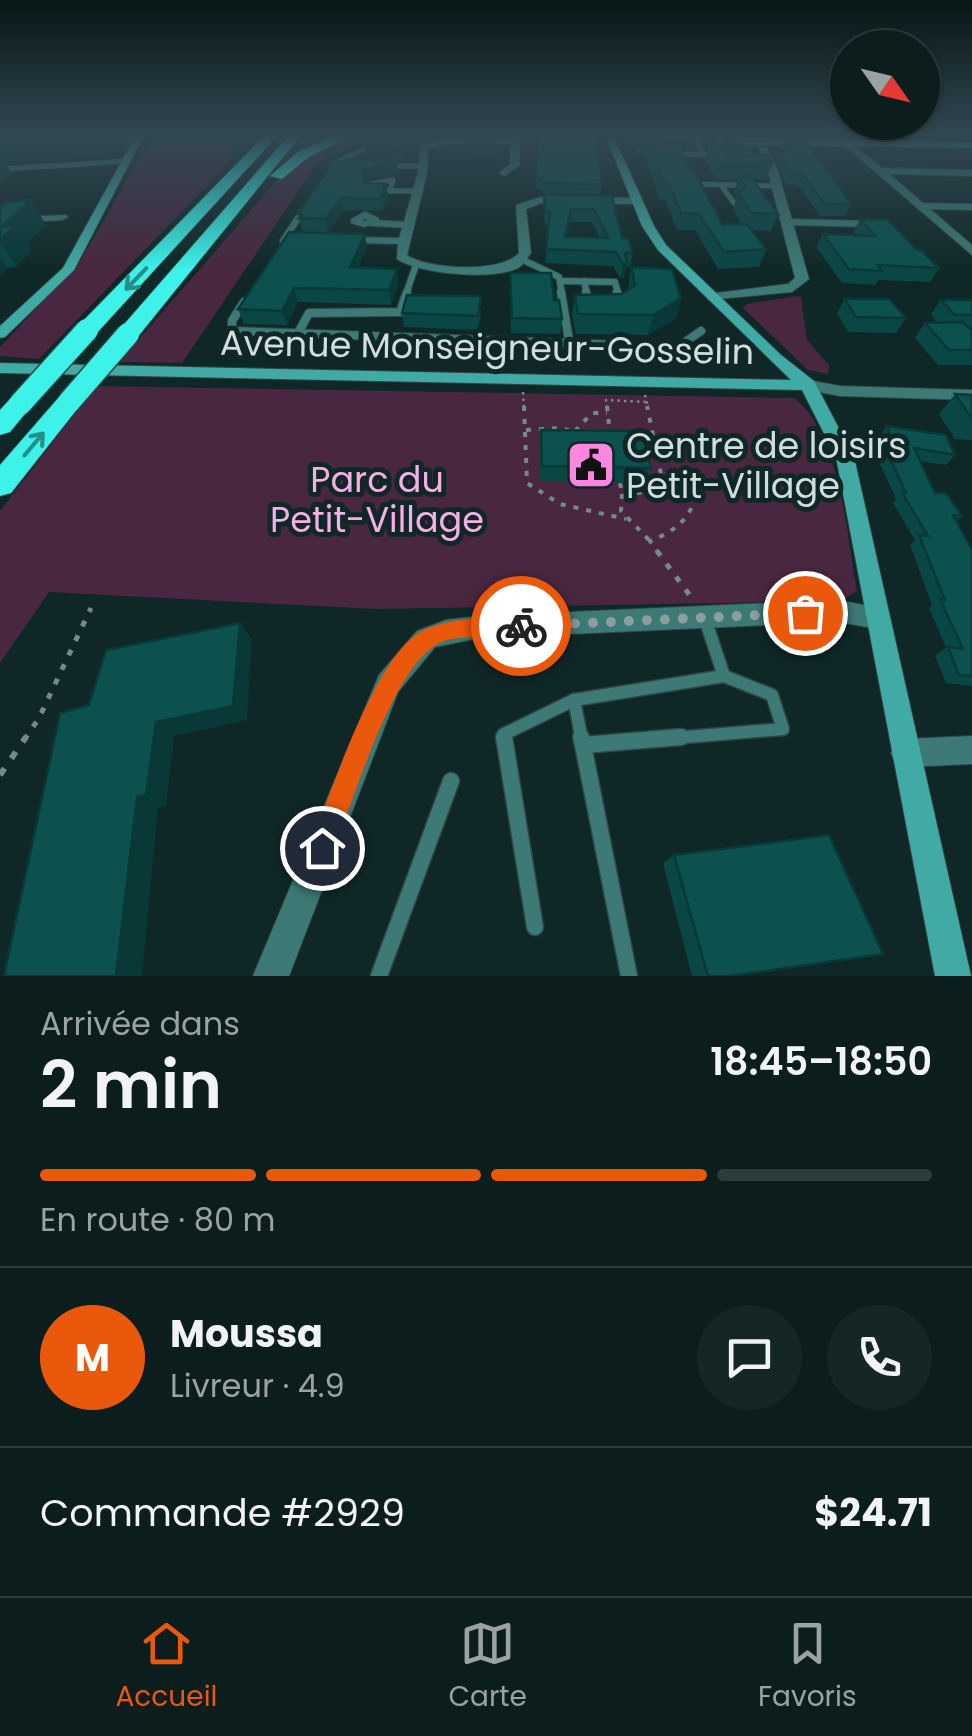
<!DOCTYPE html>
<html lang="fr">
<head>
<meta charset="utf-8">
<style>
  :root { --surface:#0b1e1d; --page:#142726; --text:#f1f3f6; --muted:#9aa2a4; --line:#2b3c3b; --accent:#ea580c }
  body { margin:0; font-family:Poppins,sans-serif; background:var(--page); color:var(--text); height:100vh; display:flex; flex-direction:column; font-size:38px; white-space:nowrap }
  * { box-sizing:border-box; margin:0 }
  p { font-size:32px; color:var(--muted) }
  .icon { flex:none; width:55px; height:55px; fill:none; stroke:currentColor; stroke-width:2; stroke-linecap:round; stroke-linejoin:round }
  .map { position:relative; height:976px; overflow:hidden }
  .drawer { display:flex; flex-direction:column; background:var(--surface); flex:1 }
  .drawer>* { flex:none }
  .needle { width:65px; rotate:124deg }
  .tools { position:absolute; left:830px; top:30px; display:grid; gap:20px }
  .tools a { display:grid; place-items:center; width:110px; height:110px; border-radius:50%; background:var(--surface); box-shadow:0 2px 8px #0004,0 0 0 2px var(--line); font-size:50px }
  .pin { position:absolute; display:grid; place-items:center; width:85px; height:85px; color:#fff; margin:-42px; border:5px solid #fff; border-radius:50%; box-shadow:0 2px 10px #0007 }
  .courier { position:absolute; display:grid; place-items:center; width:100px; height:100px; margin:-50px; border:8px solid #ea580c; border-radius:50%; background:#fff; color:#222; box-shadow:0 2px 12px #0007 }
  .overview em { font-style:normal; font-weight:600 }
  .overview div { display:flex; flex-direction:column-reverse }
  .overview { display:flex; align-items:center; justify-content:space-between; height:170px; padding:0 40px }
  h1 { font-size:65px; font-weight:600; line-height:75px }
  .bar { display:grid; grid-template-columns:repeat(4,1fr); gap:15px 10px; align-content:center; height:120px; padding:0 40px }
  .bar i { height:12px; border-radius:8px; background:var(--line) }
  .bar .selected { background:var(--accent) }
  .bar p { grid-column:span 4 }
  .line { display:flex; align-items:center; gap:25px; padding:0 40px; border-top:2px solid var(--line) }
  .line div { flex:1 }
  .round { display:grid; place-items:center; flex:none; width:105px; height:105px; border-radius:52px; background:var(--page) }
  .tabs { display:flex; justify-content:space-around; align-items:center; height:140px; border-top:2px solid var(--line); background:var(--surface); font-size:28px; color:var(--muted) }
  .tabs a { display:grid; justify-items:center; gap:5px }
  .tabs .selected { color:var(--accent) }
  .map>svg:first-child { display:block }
  .green { fill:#492740 }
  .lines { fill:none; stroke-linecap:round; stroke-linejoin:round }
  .lane-far4-casing { stroke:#2e4544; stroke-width:6 }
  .lane-far3-casing { stroke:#2e4544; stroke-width:8 }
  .lane-far2-casing { stroke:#2e4544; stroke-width:10 }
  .lane-far1-casing { stroke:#2e4544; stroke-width:15 }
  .lane-casing { stroke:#2e4544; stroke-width:19 }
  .street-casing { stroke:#2e4544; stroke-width:2 }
  .secondary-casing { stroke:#2e4544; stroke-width:2 }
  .highway-casing { stroke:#2e4544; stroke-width:2 }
  .path-far3 { stroke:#778a89; stroke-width:2.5; stroke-dasharray:2.5 4; stroke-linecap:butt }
  .path-far2 { stroke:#778a89; stroke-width:4; stroke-dasharray:5 8; stroke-linecap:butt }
  .path-far1 { stroke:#778a89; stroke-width:5; stroke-dasharray:6 10; stroke-linecap:butt }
  .path { stroke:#778a89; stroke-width:6; stroke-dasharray:8 12; stroke-linecap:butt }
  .lane-far4 { stroke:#3d7975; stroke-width:5 }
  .lane-far3 { stroke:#3d7975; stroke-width:6 }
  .lane-far2 { stroke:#3d7975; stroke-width:8 }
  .lane-far1 { stroke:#3d7975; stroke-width:12 }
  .lane { stroke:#3d7975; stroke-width:16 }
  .street { fill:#3d7975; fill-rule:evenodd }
  .secondary { fill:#42aaa4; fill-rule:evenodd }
  .highway { fill:#3cf2e9; fill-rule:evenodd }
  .highway-bridge-casing { stroke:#2e4544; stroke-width:25; stroke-linecap:butt }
  .highway-bridge { stroke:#3cf2e9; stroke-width:22 }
  .wall { fill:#0a4643; fill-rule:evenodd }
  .shaded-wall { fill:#083937 }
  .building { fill:#0c514e; stroke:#083937; stroke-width:2.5; fill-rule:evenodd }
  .oneway { stroke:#268d88 }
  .route { fill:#ea580c }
  .done { stroke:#8c9e9d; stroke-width:10; stroke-dasharray:0 18 }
  .labels { text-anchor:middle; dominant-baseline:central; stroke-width:10; stroke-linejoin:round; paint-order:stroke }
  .street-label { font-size:35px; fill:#d0dedd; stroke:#0f2827 }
  .poi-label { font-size:35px; fill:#d0dedd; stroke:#0f2827; text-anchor:start }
  .park-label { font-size:35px; fill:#f8aee4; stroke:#0f2827 }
</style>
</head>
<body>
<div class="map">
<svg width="972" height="976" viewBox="0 0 972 976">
  <rect width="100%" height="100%" fill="#0f2827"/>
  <g class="green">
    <polygon points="153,135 227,135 236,147 233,158 220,172 39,359 0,356 0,347 79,263"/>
    <polygon points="352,135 386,135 374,136 318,162 182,363 119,362 279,178 302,160"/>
    <polygon points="797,296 801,297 807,340 829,365 828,374 808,370 743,308 747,304"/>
    <path d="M96,386L794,398C840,433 847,537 857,591L841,601L376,609L49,592L0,663V511Z"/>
  </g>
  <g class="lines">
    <g class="lane-far4-casing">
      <g id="lane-far4">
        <polyline points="744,135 757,135"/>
        <polyline points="0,139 8,135"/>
        <polyline points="100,142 138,139"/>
        <polyline points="738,142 757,163"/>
        <polyline points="670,154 705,155 694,139"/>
        <polyline points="83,164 127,161"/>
        <polyline points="332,165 364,149"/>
        <polyline points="387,166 426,166"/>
        <polyline points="0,169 86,164"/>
        <polyline points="693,184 777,186"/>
        <polyline points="721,185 734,203"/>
        <polyline points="369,190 371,184 393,180 390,191"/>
        <polyline points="375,191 418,191"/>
      </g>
    </g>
    <g class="lane-far3-casing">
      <g id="lane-far3">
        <polygon points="365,215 376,220 364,224 354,221"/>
        <polyline points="787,222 871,224"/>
        <polyline points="372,223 408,225"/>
        <polyline points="354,240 403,241"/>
        <polyline points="283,241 304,209"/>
        <polyline points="521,259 559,277 562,294"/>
        <polyline points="560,281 615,282 618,294"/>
        <polyline points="584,281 587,294"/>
        <polyline points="406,294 416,265"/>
      </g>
    </g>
    <g class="lane-far2-casing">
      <g id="lane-far2">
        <polyline points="561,292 570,346"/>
        <polyline points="586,292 589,304"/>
        <polyline points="617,292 620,303"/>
        <polyline points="244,302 232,321 232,331 678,347 701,331"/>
        <polyline points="298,333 309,313 400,312 407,292"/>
      </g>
    </g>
    <g class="lane-far1-casing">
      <g id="lane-far1">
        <polyline points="705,619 724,676"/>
        <polyline points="505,740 504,734 574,700"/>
        <polyline points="582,740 574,700 724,676 772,695 783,729 650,740"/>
      </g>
    </g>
    <g class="lane-casing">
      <g id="lane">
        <polyline points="504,737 535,927"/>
        <polyline points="581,737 583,745"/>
        <polyline points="583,745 629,976"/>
        <polyline points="583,745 681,737"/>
        <polyline points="379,976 451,781"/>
      </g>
    </g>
    <g class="street-casing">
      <g id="street">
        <path d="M510,135H518L520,165L504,176L499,173L510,164V144H444L428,148L427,173L407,255C429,270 502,273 519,253L516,205L541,197L636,198L641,201L636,204L542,203L526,209L531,253C530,254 522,265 521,266C500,282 418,274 397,259L398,242L418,173L421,144L444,138H510Z"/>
        <polygon points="753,135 761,135 777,168 809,279 792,292 708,300 708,294 788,284 795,278 767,168"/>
        <polygon points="847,140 882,168 972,170 972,176 889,174 923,203 972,204 972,210 930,209 972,245 972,255 844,145"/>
        <polygon points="66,215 68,217 62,220 0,224 0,218"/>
        <polygon points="808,380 840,386 972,390 972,400 840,396 802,389 802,381"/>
        <polygon points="839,600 887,610 890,618 887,626 878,629 839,622 479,638 435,647 398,692 289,976 253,976 379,675 417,631 446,620 479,616"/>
        <polygon points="972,736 972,764 905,767 895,763 891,753 895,743 905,739"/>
      </g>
    </g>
    <g class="secondary-casing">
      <g id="secondary">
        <polygon points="136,135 144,135 74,270 5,337 0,338 0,326 63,268"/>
        <polygon points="605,135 613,135 654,226 666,245 781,355 814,381 854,457 971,976 935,976 836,457 802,390 0,373 0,363 791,380 658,250 642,226"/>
        <polygon points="623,135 972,142 972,148 749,145"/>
      </g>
    </g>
    <g class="highway-casing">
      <g id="highway">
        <polygon points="265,135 278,135 95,335 79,335 76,330 79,325"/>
        <polygon points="289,135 301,135 136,339 120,339 117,334 120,329"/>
        <polygon points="336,135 352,135 309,157 282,179 270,176 299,151"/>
        <polygon points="69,394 78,396 82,402 78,408 11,493 0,496 0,465 60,396"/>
        <polygon points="20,396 33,404 10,432 0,435 0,410 11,398"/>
      </g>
    </g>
    <g class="path-far3">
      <polyline points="523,392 524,408"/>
      <polyline points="645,395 648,408"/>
      <polyline points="607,408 606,400 646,402"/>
    </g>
    <g class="path-far2">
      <polyline points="524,406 527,483 560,504 626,519"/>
      <polyline points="607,406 610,435"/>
      <polyline points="526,430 560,428 575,432"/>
      <polyline points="575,431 592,413 607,413"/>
      <polyline points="644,449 671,449"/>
      <polyline points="620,483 622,494 649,492 663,484 647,406"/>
      <polyline points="622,494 621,511 650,541"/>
      <path d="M659,554L650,541C676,531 693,517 697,489"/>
    </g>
    <g class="path-far1">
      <polyline points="657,551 691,597"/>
      <polyline points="24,740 39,718 91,608"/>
    </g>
    <polyline class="path" points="0,775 26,737"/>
    <use href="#lane-far4" class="lane-far4"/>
    <use href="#lane-far3" class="lane-far3"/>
    <use href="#lane-far2" class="lane-far2"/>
    <use href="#lane-far1" class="lane-far1"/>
    <use href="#lane" class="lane"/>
    <use href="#street" class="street"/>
    <use href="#secondary" class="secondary"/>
    <use href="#highway" class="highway"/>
    <g class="highway-bridge-casing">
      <g id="highway-bridge">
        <polyline points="69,402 128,334"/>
        <polyline points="20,404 87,330"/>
      </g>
    </g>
    <use href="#highway-bridge" class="highway-bridge"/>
  </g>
  <g class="wall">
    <polygon points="407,135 438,135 438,136 407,142 408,146 403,160 390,159 386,140 407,139"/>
    <polygon points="538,135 602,184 600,194 542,193 542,189 536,189"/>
    <polygon points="631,135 652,135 658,144 683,159 722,224 741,224 733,209 737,197 734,192 738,179 716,179 706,161 709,151 706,145 709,135 713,135 722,147 725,139 747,151 746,156 772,164 766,180 752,179 778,214 771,231 752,230 766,249 759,267 718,269 695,230 677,230 665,200 660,200 644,154 635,154 630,139"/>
    <polygon points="783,139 851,204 845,216 820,216 798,185 786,185 777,160"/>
    <polygon points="470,140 495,140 494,154 470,154"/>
    <polygon points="396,160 398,172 365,182 386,184 388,197 382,211 344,210 328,232 302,232 298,214"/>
    <path d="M544,194L604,195L622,238L633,253L630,267L626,266L624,277L620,278L613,266L545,263L549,225H545L543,207ZM569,222H592L599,237H566Z"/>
    <polygon points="31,200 46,225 27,244 31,251 16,267 8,268 0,276 0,207"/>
    <polygon points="860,219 939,268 930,282 878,280 875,285 842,283 816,247 823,234 856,235 853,232"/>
    <polygon points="365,234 367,247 358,268 399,283 391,305 298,302 287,325 244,324 238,309"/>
    <polygon points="631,267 681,298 676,318 648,335 576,334 572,314 575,295 621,294 628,290"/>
    <polygon points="510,273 554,300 562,319 560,334 511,333"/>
    <polygon points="845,299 906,318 896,333 848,332 837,313"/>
    <polygon points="941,300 972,300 972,330 971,330 972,365 938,365 915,338 925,323 938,323 931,314"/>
    <polygon points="481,311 478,330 404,327 402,313"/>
    <polygon points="955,394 972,395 972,440 955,439 939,414"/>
    <polygon points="887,426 955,455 946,465 920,461 935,493 962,516 956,521 972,550 972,686 946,683 935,656 946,648 929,608 932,605 910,545 915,540 893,503 896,499 880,464 886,457 879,436"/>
    <polygon points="541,430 651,468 647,484 540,481 539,445"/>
    <polygon points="674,855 731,976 692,976 663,863"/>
  </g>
  <g class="shaded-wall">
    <polygon points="106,135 109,135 114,147 109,156 6,163 13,175 0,185 0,148"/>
    <polygon points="407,135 438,135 438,136 407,142 408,146 403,160 402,152 407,139"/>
    <polygon points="396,160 398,172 365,182 366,195 363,170"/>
    <polygon points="386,184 388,197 382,211 380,199"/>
    <polygon points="341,198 344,210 328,232 325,219"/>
    <polygon points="31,200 46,225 27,244 31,251 16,267 0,243 0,240 3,226"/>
    <polygon points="365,234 367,247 353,281 350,267"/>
    <polygon points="0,256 8,268 0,276"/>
    <polygon points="627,263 624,277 620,278 623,264"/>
    <polygon points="397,269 399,283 391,305 389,290"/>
    <polygon points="294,288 298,302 287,325 282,311"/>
    <polygon points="681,298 676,318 648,335 653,315"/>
    <polygon points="240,623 252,640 247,720 174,736 166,806 158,808 142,976 116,976 137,797 156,722"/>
  </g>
  <g class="building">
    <polygon points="11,135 28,135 37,137 106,135 102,141 0,148 0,141"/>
    <polygon points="538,135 595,135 602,184 543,183 542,179 536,179"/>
    <polygon points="636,135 652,135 658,144 682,146 683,159 697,176 722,224 747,224 766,249 724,252 699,214 681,213 669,184 664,184 646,140 638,140"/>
    <polygon points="712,135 728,156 769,155 772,164 720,163 710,146 715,141"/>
    <polygon points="407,139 402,152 389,152 386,140"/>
    <polygon points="725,139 734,140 747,151 733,152"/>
    <polygon points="783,139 805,140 851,204 825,204 802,174 790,174 781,149 790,150"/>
    <polygon points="470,140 495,140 494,147 470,146"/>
    <polygon points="347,160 396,160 363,170 364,183 386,184 380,199 341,198 325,219 299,218 303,214 298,214 331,164"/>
    <polygon points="739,176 750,176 778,214 751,213 738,193 746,187"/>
    <path d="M544,194L612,196L622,238H628L633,253H625L627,263L623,264L616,252L546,249L550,212H546ZM571,209H594L608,238L565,237Z"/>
    <polygon points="31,200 3,226 15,226 0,240 0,207 6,202"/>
    <polygon points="860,219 888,220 916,249 921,250 939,268 878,265 882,271 849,269 823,234 875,236"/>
    <polygon points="289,232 365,234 350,267 397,269 389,290 294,288 282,311 238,309"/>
    <polygon points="631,267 672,269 681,298 653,315 578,314 575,295 621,294 635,285"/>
    <polygon points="510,273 551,273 554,300 559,300 562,319 512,318"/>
    <polygon points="407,295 481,296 478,316 402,313"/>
    <polygon points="845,299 889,299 906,318 856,317"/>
    <polygon points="941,300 972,300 972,315 955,315"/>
    <polygon points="963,322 972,331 972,350 949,350 925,323"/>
    <polygon points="955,394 972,395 972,419"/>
    <polygon points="887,426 946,435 955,455 914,448 935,493 946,493 962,516 953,515 972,550 972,676 959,675 948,647 963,649 940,599 945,600 919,535 928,536 902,493 906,493 888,454 897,455"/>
    <polygon points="541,430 643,431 651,468 542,466"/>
    <polygon points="240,623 233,706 156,722 146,795 137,797 116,976 4,976 60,713 89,705 106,650"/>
    <polygon points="829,835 883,954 731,976 708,976 674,855"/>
  </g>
  <defs><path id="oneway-shaft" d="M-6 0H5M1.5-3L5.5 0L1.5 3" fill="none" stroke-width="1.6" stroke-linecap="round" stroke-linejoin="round" transform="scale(2.5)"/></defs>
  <g class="oneway">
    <use href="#oneway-shaft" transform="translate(136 279) rotate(134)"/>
    <use href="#oneway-shaft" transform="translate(34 444) rotate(-50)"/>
  </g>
  <linearGradient id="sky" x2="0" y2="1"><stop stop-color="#081615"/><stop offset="0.5" stop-color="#314852"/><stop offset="1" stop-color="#314852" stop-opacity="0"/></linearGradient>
  <rect width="972" height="271" fill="url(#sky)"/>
  <path class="route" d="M521,617L531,626L528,633C502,642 470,633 444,641C394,657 351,809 331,858L322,861L313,858L309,848C330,797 374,656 422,631C452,616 489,619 521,617Z"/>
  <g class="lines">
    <polyline class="done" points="521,626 805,613"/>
  </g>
  <defs>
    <g id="civic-square" transform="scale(2.5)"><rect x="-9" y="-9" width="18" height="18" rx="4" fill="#fd86e1" stroke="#0f2827"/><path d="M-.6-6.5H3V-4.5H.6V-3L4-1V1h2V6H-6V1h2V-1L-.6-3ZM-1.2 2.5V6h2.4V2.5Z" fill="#111"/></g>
  </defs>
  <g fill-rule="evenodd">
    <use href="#civic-square" x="591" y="465"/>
  </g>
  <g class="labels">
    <g class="street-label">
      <text transform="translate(487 347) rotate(1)">Avenue Monseigneur-Gosselin</text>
    </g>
    <g class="poi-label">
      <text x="626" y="445">Centre de loisirs<tspan x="626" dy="40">Petit-Village</tspan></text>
    </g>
    <g class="park-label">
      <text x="377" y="479">Parc du<tspan x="377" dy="40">Petit-Village</tspan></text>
    </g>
  </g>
</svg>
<div class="tools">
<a><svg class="needle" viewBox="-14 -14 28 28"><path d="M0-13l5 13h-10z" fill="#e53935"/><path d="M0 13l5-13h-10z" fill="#9aa2a4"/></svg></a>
</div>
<div class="pin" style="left:805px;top:613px;background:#ea580c"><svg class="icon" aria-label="bag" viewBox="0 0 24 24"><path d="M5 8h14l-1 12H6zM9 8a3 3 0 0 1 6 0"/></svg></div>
<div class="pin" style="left:322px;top:848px;background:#1f2937"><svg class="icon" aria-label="home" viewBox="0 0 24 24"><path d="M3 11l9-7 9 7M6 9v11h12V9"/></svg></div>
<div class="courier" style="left:521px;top:626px"><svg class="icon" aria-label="bike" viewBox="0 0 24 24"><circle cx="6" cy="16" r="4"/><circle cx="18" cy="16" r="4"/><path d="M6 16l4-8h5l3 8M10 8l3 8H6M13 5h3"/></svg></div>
</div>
<section class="drawer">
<div class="overview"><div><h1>2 min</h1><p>Arrivée dans</p></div><em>18:45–18:50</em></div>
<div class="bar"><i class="selected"></i><i class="selected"></i><i class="selected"></i><i></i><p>En route · 80 m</p></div>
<div class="line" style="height:180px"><b class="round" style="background:var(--accent);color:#fff">M</b><div><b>Moussa</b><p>Livreur · 4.9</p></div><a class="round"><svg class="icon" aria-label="chat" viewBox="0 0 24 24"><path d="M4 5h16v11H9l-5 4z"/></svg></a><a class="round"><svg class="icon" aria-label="phone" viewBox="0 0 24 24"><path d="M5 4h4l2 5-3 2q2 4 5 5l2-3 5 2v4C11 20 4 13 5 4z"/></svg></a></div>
<div class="line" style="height:130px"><div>Commande #2929</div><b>$24.71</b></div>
</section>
<nav class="tabs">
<a class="selected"><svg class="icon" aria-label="home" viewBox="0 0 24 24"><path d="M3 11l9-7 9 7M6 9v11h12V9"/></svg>Accueil</a>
<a><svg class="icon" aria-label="map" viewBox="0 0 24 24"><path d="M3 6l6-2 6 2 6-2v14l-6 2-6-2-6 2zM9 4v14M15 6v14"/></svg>Carte</a>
<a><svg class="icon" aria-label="saved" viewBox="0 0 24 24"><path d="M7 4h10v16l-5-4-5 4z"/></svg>Favoris</a>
</nav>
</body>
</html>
